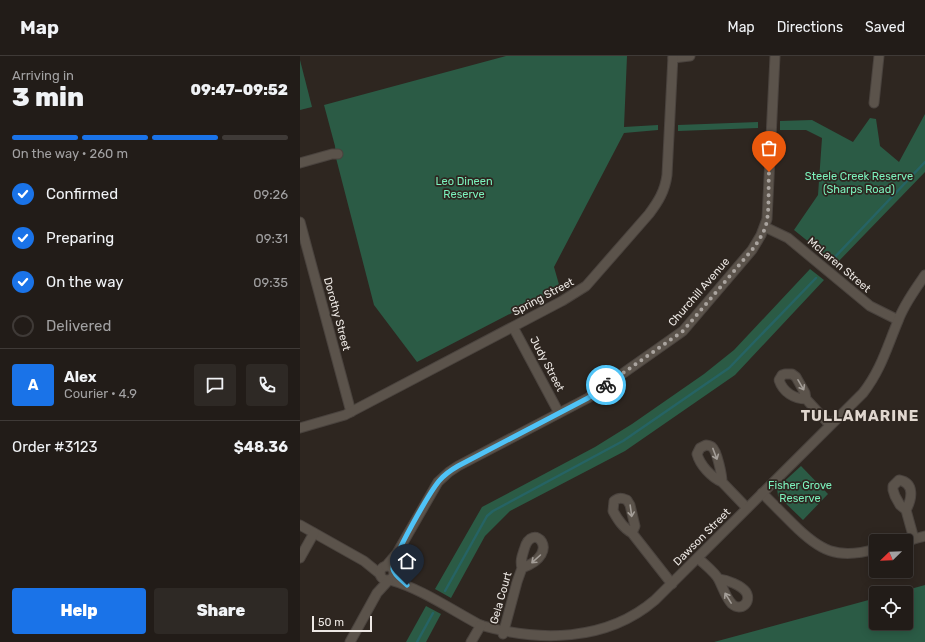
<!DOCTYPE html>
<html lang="en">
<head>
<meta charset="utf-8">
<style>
  :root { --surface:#221c18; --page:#2e2925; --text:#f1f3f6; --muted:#a2a1a2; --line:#3f3a37; --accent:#1a73e8 }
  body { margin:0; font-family:Rubik,sans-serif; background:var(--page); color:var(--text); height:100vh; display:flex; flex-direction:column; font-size:15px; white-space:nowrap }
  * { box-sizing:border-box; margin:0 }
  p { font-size:13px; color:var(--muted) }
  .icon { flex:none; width:22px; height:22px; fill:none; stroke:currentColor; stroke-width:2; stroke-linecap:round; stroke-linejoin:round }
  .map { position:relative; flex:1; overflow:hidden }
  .panel { display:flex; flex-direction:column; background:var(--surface); width:300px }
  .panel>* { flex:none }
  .needle { width:26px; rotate:247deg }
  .fabs { position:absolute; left:569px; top:478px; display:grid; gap:8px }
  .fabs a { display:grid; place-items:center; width:44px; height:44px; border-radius:4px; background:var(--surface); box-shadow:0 2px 10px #0003,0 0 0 1px var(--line); font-size:20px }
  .scale { position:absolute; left:12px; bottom:10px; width:60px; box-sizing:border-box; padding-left:4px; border:2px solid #ede8e4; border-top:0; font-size:11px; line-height:14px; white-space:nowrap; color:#ede8e4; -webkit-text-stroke:3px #2e2620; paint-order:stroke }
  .pin { position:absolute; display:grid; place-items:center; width:34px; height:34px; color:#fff; margin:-41px -17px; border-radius:50% 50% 50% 0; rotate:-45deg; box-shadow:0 0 4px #0007 }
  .pin .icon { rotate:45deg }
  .courier { position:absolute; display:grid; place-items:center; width:40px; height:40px; margin:-20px; border:3px solid #4fc3f7; border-radius:50%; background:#fff; color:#222; box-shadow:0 1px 5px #0007 }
  .head em { font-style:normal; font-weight:800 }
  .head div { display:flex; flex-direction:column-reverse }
  .head { display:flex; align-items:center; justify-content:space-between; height:68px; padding:0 12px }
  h1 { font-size:26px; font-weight:800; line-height:30px }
  .bar { display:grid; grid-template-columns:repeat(4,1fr); gap:6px 4px; align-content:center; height:48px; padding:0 12px }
  .bar i { height:5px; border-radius:3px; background:var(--line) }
  .bar .on { background:var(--accent) }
  .bar p { grid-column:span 4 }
  .line { display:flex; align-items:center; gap:10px; padding:0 12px; border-top:1px solid var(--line) }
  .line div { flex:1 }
  .round { display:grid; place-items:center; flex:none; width:42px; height:42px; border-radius:4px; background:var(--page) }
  ol { padding:0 12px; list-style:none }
  li { display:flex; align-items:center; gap:12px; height:44px }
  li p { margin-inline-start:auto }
  li .icon { padding:4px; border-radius:50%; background:var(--accent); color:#fff; stroke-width:4 }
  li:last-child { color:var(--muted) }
  li i { width:22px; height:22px; border:2px solid var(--line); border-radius:50% }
  .action { display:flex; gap:8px; margin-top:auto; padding:8px 12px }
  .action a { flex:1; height:46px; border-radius:4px; background:var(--accent); color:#fff; font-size:16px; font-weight:800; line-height:46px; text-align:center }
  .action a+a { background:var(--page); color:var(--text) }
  header { display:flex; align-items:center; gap:24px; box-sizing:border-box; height:56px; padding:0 20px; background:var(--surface); border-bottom:1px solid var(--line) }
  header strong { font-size:19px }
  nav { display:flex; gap:22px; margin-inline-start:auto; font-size:14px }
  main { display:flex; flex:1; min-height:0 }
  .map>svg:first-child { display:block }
  .green { fill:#2b5b45 }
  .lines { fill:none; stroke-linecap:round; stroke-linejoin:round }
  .stream { stroke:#266364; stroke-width:2.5 }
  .street-casing { stroke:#4a433e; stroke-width:11 }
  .street { stroke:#5b534b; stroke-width:9 }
  .oneway { stroke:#a49e98 }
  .done { stroke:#aaa49f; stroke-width:4; stroke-dasharray:0 7.2 }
  .route { stroke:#4fc3f7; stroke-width:5 }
  .labels { text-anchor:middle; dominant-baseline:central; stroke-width:3.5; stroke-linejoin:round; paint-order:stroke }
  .park-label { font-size:11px; fill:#7cf3bd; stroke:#2e2620 }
  .street-label { font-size:11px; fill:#ede8e4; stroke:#2e2620 }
  .district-label { font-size:15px; font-weight:bold; letter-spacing:1px; fill:#e1d7cf; stroke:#2e2620 }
</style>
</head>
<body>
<header>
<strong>Map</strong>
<nav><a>Map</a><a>Directions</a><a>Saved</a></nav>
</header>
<main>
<section class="panel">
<div class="head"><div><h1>3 min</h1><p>Arriving in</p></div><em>09:47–09:52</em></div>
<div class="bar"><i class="on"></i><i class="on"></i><i class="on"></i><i></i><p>On the way · 260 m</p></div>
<ol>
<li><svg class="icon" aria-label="check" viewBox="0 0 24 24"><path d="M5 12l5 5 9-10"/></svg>Confirmed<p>09:26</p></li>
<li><svg class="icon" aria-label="check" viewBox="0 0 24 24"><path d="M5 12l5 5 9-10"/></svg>Preparing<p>09:31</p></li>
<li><svg class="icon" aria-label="check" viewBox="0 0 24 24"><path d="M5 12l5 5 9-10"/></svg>On the way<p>09:35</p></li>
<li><i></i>Delivered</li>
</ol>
<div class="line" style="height:72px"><b class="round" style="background:var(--accent);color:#fff">A</b><div><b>Alex</b><p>Courier · 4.9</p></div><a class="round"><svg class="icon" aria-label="chat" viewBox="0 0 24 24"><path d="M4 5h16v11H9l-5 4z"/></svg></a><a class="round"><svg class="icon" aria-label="phone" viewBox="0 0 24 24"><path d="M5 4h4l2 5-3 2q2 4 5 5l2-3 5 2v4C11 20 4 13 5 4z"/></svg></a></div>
<div class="line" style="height:52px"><div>Order #3123</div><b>$48.36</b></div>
<div class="action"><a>Help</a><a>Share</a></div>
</section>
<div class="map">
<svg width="625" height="586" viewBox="0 0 625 586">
  <rect width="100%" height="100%" fill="#2e2620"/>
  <g class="green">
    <polygon points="206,0 327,0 324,71 358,69 358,74 324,77 254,211 260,232 117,306 74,249 36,102 35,90 24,49"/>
    <polygon points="0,4 12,51 0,54"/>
    <polygon points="625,58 625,116 536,208 494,174 518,139 522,82 506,74 480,74 480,65 512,64 553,86 570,62 576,63 580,90 599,106"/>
    <polygon points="458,66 458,72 378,75 378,69"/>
    <polygon points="510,213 524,224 435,319 325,395 210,455 185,480 151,542 135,533 182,451 295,391 332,368 404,318 434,294"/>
    <polygon points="501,410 528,438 503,464 478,440 477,432"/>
    <polygon points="625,529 625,586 414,586 576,542 576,567 606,567 606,537 596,537"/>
    <polygon points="126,550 141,558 126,586 106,586"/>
  </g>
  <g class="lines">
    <g class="stream">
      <polyline points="534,202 625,106"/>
      <polyline points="145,535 187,460 193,455 323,385 429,312 516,222"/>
      <polyline points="117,586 133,557"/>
    </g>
    <g class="street-casing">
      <g id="street">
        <polyline points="373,2 390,0"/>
        <polyline points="574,47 579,0"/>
        <polyline points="0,107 32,98 38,98"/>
        <polyline points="0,166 51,356"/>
        <polyline points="465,171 488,182 570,250 598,264"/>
        <polyline points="213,271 259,357"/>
        <path d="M506,343C494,343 483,336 479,324L482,319L485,318H492L496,321L505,337L506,343L530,369"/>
        <path d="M0,372L45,359L262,245L286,230L349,158C358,146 365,135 367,119L373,0"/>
        <path d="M422,426C422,419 417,395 412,391C411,390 407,389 406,389L400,392L397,398C400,409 411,421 422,426L447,452"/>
        <path d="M462,437C472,447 483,458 493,468C520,495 537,504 576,493"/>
        <path d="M606,454C612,443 615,427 599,424L593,430V434L595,440L600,449L606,454L614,483"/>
        <polyline points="0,469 64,505 80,518"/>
        <path d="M332,477L335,470L330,449L327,444C322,442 319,441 314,445L313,455C318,464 323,472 332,477L372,528"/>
        <polyline points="606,485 625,480"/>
        <polyline points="0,502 14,477"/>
        <path d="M398,502C404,508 416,517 419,524C423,532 426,542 432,548C441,556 452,546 446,536C441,529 427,524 419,523"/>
        <circle cx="87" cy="517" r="7"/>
        <polyline points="86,510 97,497 138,426 149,416 158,410 288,342 383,275 452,194 461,179 467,163 475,0"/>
        <path d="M90,524C122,533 150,553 180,569C239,586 306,586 355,544L563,337C581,314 587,291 598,265C604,248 615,234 625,219"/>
        <path d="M203,578L217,526L222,512C220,505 222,500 224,494C232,463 264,497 222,512"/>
        <polyline points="50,586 77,537 88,525"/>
        <polyline points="171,586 181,569"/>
      </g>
    </g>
    <use href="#street" class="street"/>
  </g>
  <defs><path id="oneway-shaft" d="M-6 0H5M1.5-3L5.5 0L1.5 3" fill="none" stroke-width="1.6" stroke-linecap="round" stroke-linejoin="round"/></defs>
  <g class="oneway">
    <use href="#oneway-shaft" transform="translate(501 329) rotate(60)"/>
    <use href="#oneway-shaft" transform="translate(415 398) rotate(69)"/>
    <use href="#oneway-shaft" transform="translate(331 455) rotate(82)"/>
    <use href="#oneway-shaft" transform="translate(236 503) rotate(138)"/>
    <use href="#oneway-shaft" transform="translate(428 542) rotate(-122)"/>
  </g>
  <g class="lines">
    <path class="done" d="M306,329L383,275L452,194C457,187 462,180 465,172C470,159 468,132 469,116"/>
    <path class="route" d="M107,529C103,525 94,519 93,513C92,501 130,436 139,425C144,419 151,414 158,410L288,342L306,329"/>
  </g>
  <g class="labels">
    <g class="park-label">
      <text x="559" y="120">Steele Creek Reserve<tspan x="559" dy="13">(Sharps Road)</tspan></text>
      <text x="164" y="125">Leo Dineen<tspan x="164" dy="13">Reserve</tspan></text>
      <text x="500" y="429">Fisher Grove<tspan x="500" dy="13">Reserve</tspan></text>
    </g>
    <g class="street-label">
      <text transform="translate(539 209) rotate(40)">McLaren Street</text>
      <text transform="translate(399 236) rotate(-49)">Churchill Avenue</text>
      <text transform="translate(243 241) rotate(-28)">Spring Street</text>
      <text transform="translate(37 258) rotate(75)">Dorothy Street</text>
      <text transform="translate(247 308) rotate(62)">Judy Street</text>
      <text transform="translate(402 481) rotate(-45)">Dawson Street</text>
      <text transform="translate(201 542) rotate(-74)">Gela Court</text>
    </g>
    <g class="district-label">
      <text x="560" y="360">TULLAMARINE</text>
    </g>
  </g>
</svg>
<div class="fabs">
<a><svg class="needle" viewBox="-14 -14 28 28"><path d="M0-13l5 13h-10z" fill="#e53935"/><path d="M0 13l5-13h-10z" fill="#a2a1a2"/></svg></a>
<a><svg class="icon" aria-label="locate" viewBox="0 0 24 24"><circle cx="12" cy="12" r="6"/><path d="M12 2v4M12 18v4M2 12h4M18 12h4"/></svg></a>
</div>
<div class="scale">50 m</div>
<div class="pin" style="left:469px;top:116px;background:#ea580c"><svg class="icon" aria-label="bag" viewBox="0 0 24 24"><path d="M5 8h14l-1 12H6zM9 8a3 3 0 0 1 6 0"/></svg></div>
<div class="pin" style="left:107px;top:529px;background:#1f2937"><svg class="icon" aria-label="home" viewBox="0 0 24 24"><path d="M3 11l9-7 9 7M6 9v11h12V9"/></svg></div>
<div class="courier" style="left:306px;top:329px"><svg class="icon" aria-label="bike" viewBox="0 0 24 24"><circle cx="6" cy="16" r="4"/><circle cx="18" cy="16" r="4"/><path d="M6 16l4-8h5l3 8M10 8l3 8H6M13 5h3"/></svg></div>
</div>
</main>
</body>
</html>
